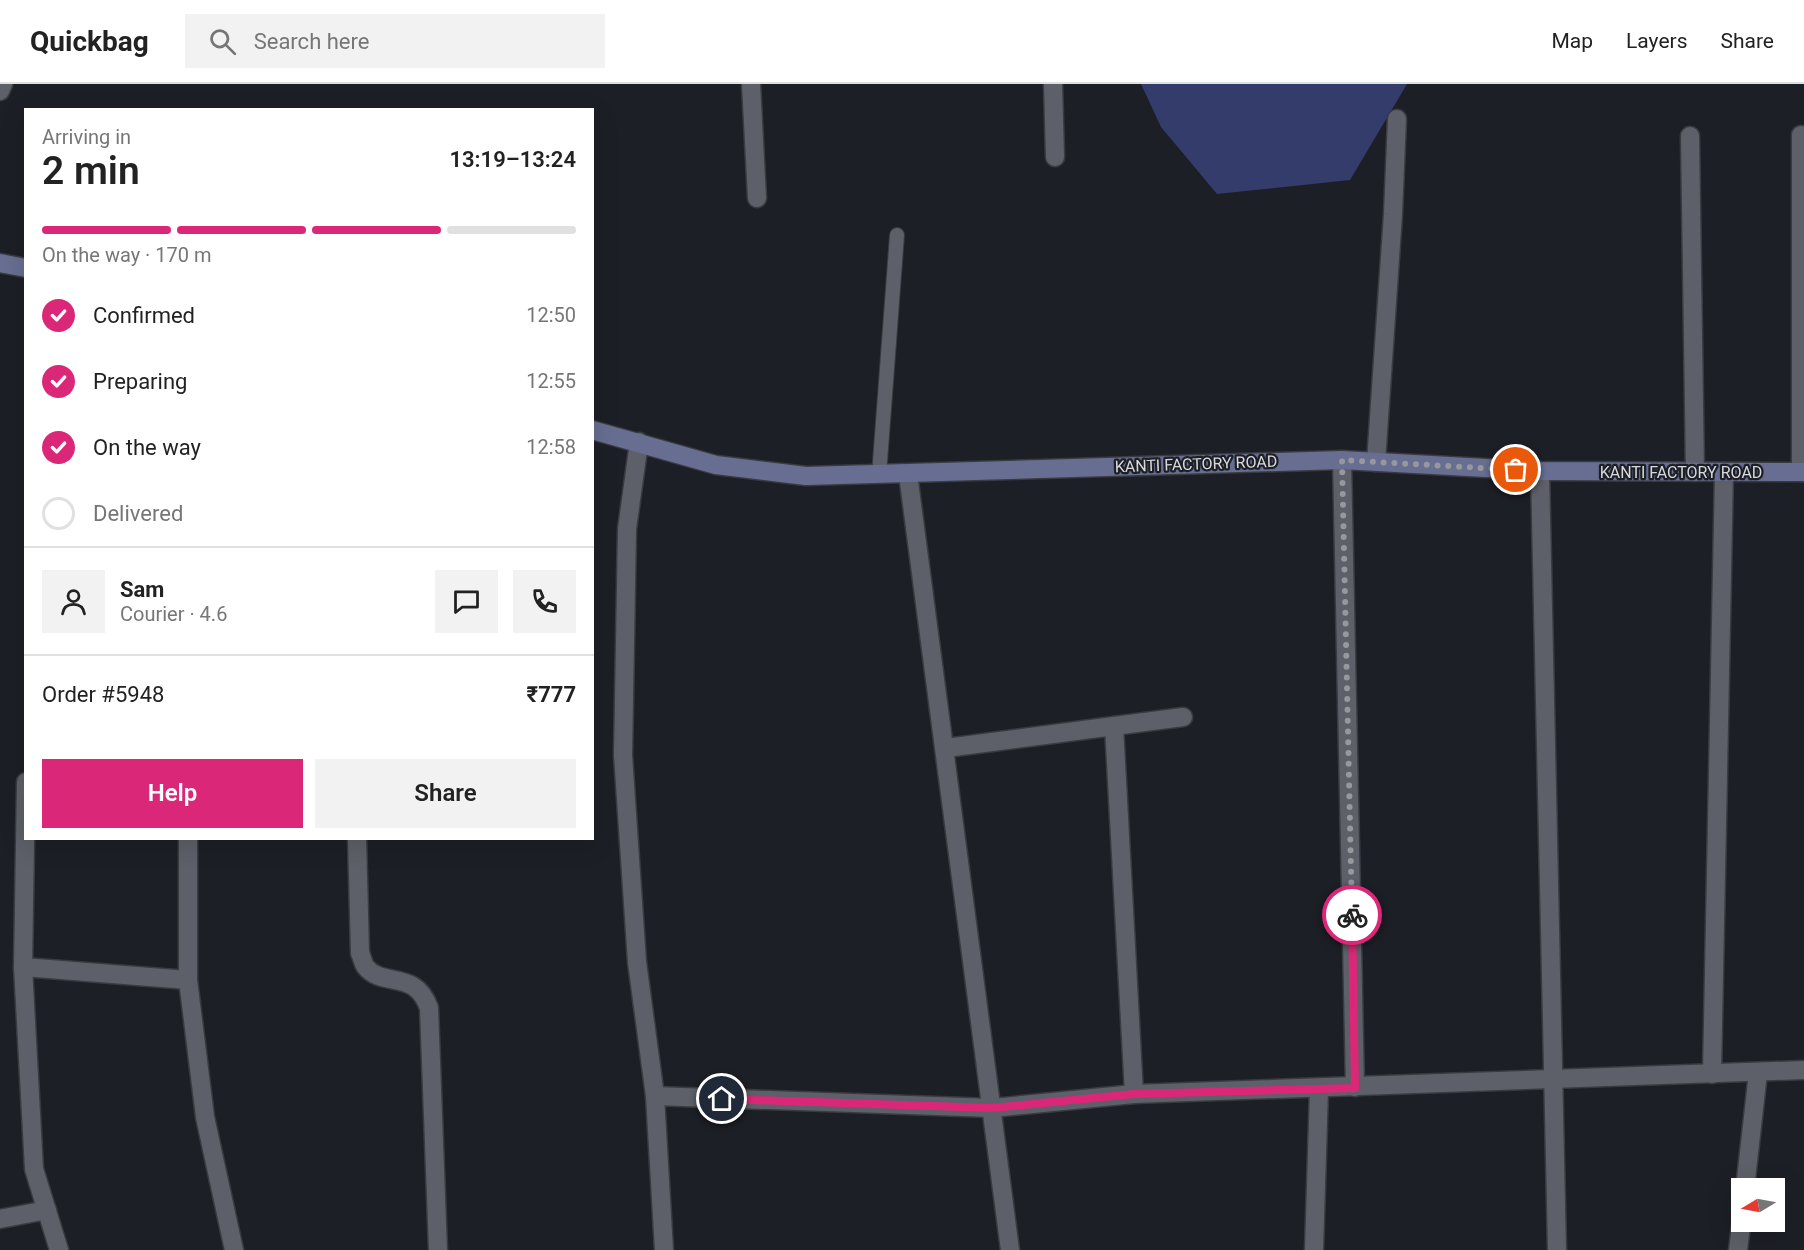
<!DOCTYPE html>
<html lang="en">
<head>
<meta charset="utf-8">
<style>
  :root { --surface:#fff; --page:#f2f2f2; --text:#222; --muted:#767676; --line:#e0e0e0; --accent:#db2777 }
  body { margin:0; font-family:Roboto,sans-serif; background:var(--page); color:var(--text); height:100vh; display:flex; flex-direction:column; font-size:22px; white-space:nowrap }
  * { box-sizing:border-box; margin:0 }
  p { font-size:20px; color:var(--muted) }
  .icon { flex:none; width:33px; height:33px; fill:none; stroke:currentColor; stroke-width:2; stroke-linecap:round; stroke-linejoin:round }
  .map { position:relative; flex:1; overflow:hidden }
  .drawer { position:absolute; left:24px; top:24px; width:570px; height:732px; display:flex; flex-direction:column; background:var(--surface); border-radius:0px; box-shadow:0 6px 24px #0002 }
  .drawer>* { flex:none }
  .needle { width:39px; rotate:260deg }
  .fabs { position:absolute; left:1731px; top:1094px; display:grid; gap:12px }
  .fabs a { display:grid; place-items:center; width:54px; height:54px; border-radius:0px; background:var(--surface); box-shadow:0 6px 24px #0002; font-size:30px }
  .pin { position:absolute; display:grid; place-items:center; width:51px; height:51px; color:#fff; margin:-26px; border:3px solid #fff; border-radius:50%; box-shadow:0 2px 6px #0007 }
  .courier { position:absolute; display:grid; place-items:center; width:60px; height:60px; margin:-30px; border:4px solid #db2777; border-radius:50%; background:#fff; color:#222; box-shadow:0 2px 8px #0007 }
  .summary em { font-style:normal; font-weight:600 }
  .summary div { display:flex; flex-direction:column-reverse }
  .summary { display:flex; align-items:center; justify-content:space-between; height:102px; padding:0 18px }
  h1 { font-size:39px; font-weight:600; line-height:45px }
  .bar { display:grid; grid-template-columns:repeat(4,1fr); gap:9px 6px; align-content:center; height:72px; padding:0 18px }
  .bar i { height:8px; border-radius:4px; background:var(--line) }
  .bar .current { background:var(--accent) }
  .bar p { grid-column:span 4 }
  .line { display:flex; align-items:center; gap:15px; padding:0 18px; border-top:2px solid var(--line) }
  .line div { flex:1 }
  .round { display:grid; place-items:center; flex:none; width:63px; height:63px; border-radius:0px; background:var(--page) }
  ol { padding:0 18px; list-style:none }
  li { display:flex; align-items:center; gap:18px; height:66px }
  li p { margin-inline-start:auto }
  li .icon { padding:6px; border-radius:50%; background:var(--accent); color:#fff; stroke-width:4 }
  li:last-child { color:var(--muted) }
  li i { width:33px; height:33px; border:3px solid var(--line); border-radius:50% }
  .action { display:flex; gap:12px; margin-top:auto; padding:12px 18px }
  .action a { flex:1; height:69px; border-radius:0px; background:var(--accent); color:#fff; font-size:24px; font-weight:600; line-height:69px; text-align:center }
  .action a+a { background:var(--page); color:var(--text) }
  header { display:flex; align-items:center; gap:36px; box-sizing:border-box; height:84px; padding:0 30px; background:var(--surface); border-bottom:2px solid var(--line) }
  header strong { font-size:28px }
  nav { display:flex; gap:33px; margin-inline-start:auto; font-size:21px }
  .search { width:420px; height:54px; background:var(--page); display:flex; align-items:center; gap:15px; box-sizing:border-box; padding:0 21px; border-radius:0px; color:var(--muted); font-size:22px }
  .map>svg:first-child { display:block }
  .green { fill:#333c6a }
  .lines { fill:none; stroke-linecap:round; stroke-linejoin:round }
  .lane-casing { stroke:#3a3b40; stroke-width:16 }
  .street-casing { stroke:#3a3b40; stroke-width:21 }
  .secondary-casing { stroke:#3a3b40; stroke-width:21 }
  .lane { stroke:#5d6068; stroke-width:14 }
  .street { stroke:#5d6068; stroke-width:18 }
  .secondary { stroke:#676e91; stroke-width:18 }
  .done { stroke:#96989d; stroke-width:6; stroke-dasharray:0 10.8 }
  .route { stroke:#db2777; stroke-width:8 }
  .labels { text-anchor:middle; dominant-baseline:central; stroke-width:4.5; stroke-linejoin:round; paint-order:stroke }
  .street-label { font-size:16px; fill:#d7d9dd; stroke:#1d1f26 }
</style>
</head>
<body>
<header>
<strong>Quickbag</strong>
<div class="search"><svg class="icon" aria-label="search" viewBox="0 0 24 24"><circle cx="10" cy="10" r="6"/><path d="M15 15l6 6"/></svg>Search here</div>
<nav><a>Map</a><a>Layers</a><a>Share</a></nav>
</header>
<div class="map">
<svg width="1804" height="1166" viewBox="0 0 1804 1166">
  <rect width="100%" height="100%" fill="#1d1f26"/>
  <polygon class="green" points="1141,0 1407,0 1350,96 1217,110 1161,43"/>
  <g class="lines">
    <g class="lane-casing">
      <polyline id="lane" points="879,391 897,151"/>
    </g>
    <g class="street-casing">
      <g id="street">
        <polyline points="751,0 757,114"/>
        <polyline points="1053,0 1055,73"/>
        <polyline points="0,7 3,0"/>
        <polyline points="1690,52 1695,388"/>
        <polyline points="639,358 627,445 623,671 637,878 655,1012 664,1166"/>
        <polyline points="1342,376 1355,1003"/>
        <polyline points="1376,378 1393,130 1397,35"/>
        <polyline points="1540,387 1557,1166"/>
        <polyline points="1801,388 1801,51"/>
        <polyline points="908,390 1010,1166"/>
        <polyline points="1114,642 1183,633"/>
        <polyline points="946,664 1114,642 1134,1010"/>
        <polyline points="26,698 23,883 34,1085 59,1166"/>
        <polyline points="188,754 188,896 205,1033 234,1166"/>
        <path d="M357,754L360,869C362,873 363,879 365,882C382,905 415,884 429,924L438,1166"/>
        <polyline points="23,883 188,896"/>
        <polyline points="1712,990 1724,388"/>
        <polyline points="655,1012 992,1024 1134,1010 1804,986"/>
        <polyline points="1745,1104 1758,989"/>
        <polyline points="0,1135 47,1126"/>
        <polyline points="1314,1166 1319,1005"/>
        <polyline points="1738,1166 1742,1134"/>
      </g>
    </g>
    <g class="secondary-casing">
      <g id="secondary">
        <polyline points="0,179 26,184"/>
        <polyline points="592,346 716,381 806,392 1342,376 1540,387 1804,388"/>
      </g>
    </g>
    <use href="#lane" class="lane"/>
    <use href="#street" class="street"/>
    <use href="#secondary" class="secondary"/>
  </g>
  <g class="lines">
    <polyline class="done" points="1352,831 1342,376 1516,386"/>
    <polyline class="route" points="722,1015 992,1024 1134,1010 1355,1004 1352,831"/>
  </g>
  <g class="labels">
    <g class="street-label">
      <text transform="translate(1196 380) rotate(-2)">KANTI FACTORY ROAD</text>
      <text x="1681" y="388">KANTI FACTORY ROAD</text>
    </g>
  </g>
</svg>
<div class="fabs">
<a><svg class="needle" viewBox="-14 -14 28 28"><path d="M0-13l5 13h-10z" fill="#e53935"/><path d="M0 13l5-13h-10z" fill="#767676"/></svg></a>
</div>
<div class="pin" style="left:1516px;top:386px;background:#ea580c"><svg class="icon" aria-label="bag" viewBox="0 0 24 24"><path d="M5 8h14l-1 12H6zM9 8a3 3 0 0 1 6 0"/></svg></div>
<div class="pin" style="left:722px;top:1015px;background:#1f2937"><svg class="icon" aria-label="home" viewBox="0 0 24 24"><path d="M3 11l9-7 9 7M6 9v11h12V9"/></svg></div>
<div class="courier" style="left:1352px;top:831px"><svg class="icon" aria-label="bike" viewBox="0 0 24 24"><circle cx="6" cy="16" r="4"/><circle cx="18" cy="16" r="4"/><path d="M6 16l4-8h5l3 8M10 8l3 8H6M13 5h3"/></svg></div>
<section class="drawer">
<div class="summary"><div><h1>2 min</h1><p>Arriving in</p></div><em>13:19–13:24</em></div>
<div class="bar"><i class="current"></i><i class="current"></i><i class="current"></i><i></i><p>On the way · 170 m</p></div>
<ol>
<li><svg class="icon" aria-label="check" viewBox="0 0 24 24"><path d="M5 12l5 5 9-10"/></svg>Confirmed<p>12:50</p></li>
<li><svg class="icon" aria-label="check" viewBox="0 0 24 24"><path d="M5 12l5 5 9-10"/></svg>Preparing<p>12:55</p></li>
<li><svg class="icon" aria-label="check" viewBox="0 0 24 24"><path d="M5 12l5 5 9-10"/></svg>On the way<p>12:58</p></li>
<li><i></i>Delivered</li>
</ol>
<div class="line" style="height:108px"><a class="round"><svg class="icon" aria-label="person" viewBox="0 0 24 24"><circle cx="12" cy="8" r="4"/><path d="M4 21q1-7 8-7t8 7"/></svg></a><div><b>Sam</b><p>Courier · 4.6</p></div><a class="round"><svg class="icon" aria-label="chat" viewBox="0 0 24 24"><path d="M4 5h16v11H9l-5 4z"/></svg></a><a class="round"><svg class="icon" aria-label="phone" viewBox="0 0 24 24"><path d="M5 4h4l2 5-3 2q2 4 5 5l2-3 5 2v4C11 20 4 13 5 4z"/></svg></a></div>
<div class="line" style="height:78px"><div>Order #5948</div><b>₹777</b></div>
<div class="action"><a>Help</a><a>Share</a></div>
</section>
</div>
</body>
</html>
